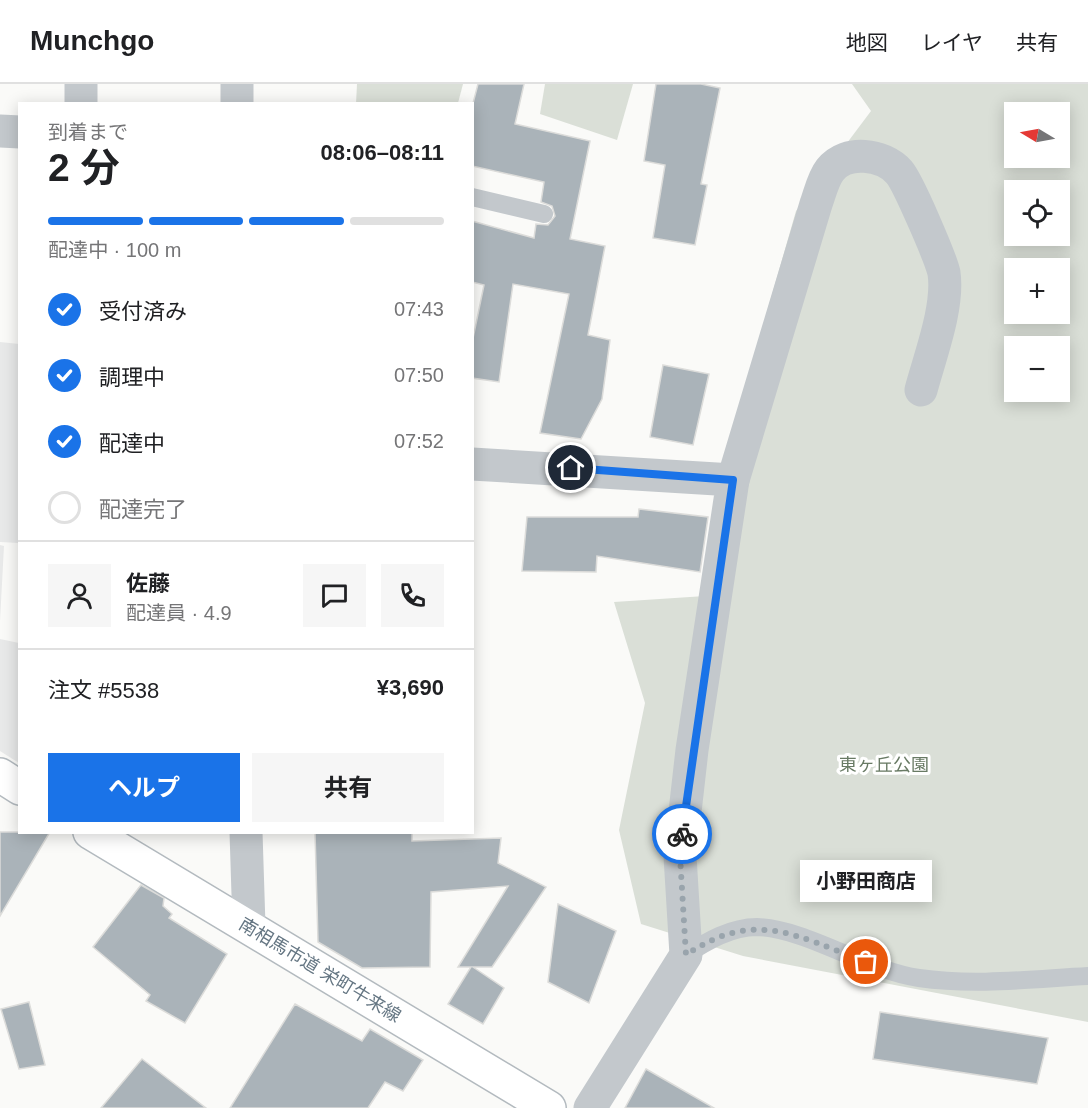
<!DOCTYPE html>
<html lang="ja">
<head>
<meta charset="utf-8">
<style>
  :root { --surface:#fff; --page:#f6f6f6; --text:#202124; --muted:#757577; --line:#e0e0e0; --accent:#1a73e8 }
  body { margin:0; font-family:Arial,"Noto Sans JP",sans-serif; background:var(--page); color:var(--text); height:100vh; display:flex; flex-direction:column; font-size:22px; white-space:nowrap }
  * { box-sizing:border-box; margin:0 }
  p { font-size:20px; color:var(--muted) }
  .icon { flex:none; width:33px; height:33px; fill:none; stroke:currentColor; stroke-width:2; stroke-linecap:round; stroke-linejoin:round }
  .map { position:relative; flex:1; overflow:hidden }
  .sheet { position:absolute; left:18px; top:18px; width:456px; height:732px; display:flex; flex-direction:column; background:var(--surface); border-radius:0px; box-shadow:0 3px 15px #0003 }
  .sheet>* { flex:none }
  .needle { width:39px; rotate:280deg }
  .buttons { position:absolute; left:1004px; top:18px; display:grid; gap:12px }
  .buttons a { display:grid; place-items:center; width:66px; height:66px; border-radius:0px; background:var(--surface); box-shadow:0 3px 15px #0003; font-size:30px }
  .pin { position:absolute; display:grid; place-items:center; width:51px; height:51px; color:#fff; margin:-26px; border:3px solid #fff; border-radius:50%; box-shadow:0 2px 6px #0007 }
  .courier { position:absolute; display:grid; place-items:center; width:60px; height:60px; margin:-30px; border:4px solid #1a73e8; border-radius:50%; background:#fff; color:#222; box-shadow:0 2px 8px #0007 }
  .bubble { position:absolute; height:42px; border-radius:0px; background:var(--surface); box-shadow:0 3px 15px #0003; font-size:20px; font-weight:700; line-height:42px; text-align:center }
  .overview em { font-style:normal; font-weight:700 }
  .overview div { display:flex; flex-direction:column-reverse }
  .overview { display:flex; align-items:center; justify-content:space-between; height:102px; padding:0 30px }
  h1 { font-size:39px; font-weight:700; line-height:45px }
  .bar { display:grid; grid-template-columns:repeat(4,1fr); gap:9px 6px; align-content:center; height:72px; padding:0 30px }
  .bar i { height:8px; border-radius:4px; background:var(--line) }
  .bar .selected { background:var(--accent) }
  .bar p { grid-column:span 4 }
  .line { display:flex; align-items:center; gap:15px; padding:0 30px; border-top:2px solid var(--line) }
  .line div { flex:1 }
  .round { display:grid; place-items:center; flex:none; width:63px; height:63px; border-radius:0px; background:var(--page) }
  ol { padding:0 30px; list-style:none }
  li { display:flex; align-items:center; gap:18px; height:66px }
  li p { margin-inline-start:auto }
  li .icon { padding:6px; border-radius:50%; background:var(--accent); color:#fff; stroke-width:4 }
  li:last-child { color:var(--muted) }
  li i { width:33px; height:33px; border:3px solid var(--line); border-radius:50% }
  .cta { display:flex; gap:12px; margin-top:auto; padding:12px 30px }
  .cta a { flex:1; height:69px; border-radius:0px; background:var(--accent); color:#fff; font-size:24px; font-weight:700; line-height:69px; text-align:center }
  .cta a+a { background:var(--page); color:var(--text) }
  header { display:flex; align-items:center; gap:36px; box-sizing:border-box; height:84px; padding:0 30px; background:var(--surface); border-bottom:2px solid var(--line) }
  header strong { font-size:28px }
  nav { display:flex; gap:33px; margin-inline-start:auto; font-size:21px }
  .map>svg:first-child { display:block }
  .built { fill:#e8e9e9 }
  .green { fill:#dadfd7; fill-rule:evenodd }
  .building { fill:#aab3b9; stroke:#dcdcda; stroke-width:1.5 }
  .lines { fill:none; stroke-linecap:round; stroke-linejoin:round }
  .secondary-casing { stroke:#b3babf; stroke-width:36 }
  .lane { stroke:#c3c8cc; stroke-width:18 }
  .street { stroke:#c3c8cc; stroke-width:33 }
  .secondary { stroke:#fff; stroke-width:33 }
  .done { stroke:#99a4ac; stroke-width:6; stroke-dasharray:0 10.8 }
  .route { stroke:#1a73e8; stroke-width:8 }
  .labels { text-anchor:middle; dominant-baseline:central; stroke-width:6; stroke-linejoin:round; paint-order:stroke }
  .park-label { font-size:18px; fill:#687a64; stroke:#fff }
  .street-label { font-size:18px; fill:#657683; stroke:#fff }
</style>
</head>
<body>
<header>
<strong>Munchgo</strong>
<nav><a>地図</a><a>レイヤ</a><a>共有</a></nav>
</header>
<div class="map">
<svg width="1088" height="1024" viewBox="0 0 1088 1024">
  <rect width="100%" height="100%" fill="#fafaf8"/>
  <g class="built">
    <polygon points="0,258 19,260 19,459 0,458"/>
    <polygon points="0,461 4,462 0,537"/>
    <polygon points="0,555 19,559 19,679 0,667"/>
  </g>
  <g class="green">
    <polygon points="357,0 463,0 458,19 356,20"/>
    <polygon points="545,0 633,0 617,56 540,30"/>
    <path d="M852,0H1088V938L743,872L641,840L619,746L645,619L614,518L705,512L725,374L796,127L871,27ZM1014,28H1059V74H1014ZM1014,106H1059V152H1014ZM1014,184H1059V230H1014ZM1014,262H1059V308H1014Z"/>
  </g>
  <g class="building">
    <polygon points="478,0 524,0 515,40 590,57 570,155 605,162 588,251 610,256 602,315 581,355 540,349 569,210 513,200 499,298 472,294 472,259 484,201 472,198 472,137 534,154 536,140 548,141 555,132 552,122 541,118 544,98 472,82 472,23"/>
    <polygon points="656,0 701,0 720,4 701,100 707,101 695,161 653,154 665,81 644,77"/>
    <polygon points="663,281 709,290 693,361 650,353"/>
    <polygon points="639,425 708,433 700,488 597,472 596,488 522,487 527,433 638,433"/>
    <polygon points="0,748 50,748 0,832"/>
    <polygon points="315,748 412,748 412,757 501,754 498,779 546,803 492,883 473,883 504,904 483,940 448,920 471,883 458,883 508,802 431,808 430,883 362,884 318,858"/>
    <polygon points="141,801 164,814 163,822 172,830 169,834 227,870 185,939 146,917 150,911 93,863"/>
    <polygon points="558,820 616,847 589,919 548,898"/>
    <polygon points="29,918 45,981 19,985 1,925"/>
    <polygon points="295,920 362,957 370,945 423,976 403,1007 385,998 368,1024 230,1024"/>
    <polygon points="880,928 1048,954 1037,1000 873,975"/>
    <polygon points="142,975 206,1024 101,1024"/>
    <polygon points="646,985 714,1024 625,1024"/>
  </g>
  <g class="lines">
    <g class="secondary-casing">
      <g id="secondary">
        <polyline points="0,691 20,704"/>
        <polyline points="90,748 549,1024"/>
      </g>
    </g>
    <g class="lane">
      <polyline points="472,113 544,130"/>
      <path d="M686,871C707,857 731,843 757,843C808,845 867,887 919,894C975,902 1032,895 1088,892"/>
    </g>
    <g class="street">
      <polyline points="237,0 237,20"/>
      <polyline points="81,20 81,0"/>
      <polyline points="0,47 20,48"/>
      <polyline points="472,380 733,396 692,666 680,772 686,871 590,1024"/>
      <path d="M733,396L816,120C820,109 823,95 830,86C846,65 883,70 899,88C908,98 941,175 944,189C949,223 930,272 921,306"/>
      <polyline points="246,748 249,842"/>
    </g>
    <use href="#secondary" class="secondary"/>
  </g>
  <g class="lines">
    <path class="done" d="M682,750L680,772L686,871C755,824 796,852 866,878"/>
    <polyline class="route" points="571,384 733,396 682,750"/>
  </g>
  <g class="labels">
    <g class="park-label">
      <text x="884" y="681">東ヶ丘公園</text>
    </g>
    <g class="street-label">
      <text transform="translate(320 886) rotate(31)">南相馬市道 栄町牛来線</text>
    </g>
  </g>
</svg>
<div class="buttons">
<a><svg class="needle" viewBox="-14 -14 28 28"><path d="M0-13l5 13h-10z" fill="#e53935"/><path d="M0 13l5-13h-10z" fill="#757577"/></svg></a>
<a><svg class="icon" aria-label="locate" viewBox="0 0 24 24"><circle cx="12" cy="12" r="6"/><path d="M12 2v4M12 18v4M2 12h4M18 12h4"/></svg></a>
<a>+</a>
<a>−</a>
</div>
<div class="pin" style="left:866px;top:878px;background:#ea580c"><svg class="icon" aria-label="bag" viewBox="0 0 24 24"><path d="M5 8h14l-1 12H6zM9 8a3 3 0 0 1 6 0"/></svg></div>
<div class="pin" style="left:571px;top:384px;background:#1f2937"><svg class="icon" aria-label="home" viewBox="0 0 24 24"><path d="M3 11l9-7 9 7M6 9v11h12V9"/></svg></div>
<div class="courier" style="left:682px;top:750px"><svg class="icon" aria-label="bike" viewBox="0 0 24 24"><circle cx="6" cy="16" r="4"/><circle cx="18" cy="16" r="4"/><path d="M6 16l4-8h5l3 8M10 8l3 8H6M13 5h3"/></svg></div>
<div class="bubble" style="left:800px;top:776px;width:132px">小野田商店</div>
<section class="sheet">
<div class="overview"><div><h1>2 分</h1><p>到着まで</p></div><em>08:06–08:11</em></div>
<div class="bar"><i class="selected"></i><i class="selected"></i><i class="selected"></i><i></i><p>配達中 · 100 m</p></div>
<ol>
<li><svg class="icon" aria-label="check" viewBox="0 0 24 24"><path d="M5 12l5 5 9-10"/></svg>受付済み<p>07:43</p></li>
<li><svg class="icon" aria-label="check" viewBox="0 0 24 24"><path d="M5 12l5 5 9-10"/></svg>調理中<p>07:50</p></li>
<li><svg class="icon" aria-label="check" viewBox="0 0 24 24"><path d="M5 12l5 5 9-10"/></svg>配達中<p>07:52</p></li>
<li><i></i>配達完了</li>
</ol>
<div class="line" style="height:108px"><a class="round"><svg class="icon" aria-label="person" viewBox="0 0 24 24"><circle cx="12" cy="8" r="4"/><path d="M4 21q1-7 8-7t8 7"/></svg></a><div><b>佐藤</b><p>配達員 · 4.9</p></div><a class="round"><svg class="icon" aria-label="chat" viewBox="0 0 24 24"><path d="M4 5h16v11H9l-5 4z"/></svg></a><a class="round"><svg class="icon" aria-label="phone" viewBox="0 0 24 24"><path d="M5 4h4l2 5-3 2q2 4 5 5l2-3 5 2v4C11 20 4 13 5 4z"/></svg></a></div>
<div class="line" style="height:78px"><div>注文 #5538</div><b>¥3,690</b></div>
<div class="cta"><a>ヘルプ</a><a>共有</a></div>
</section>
</div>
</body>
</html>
